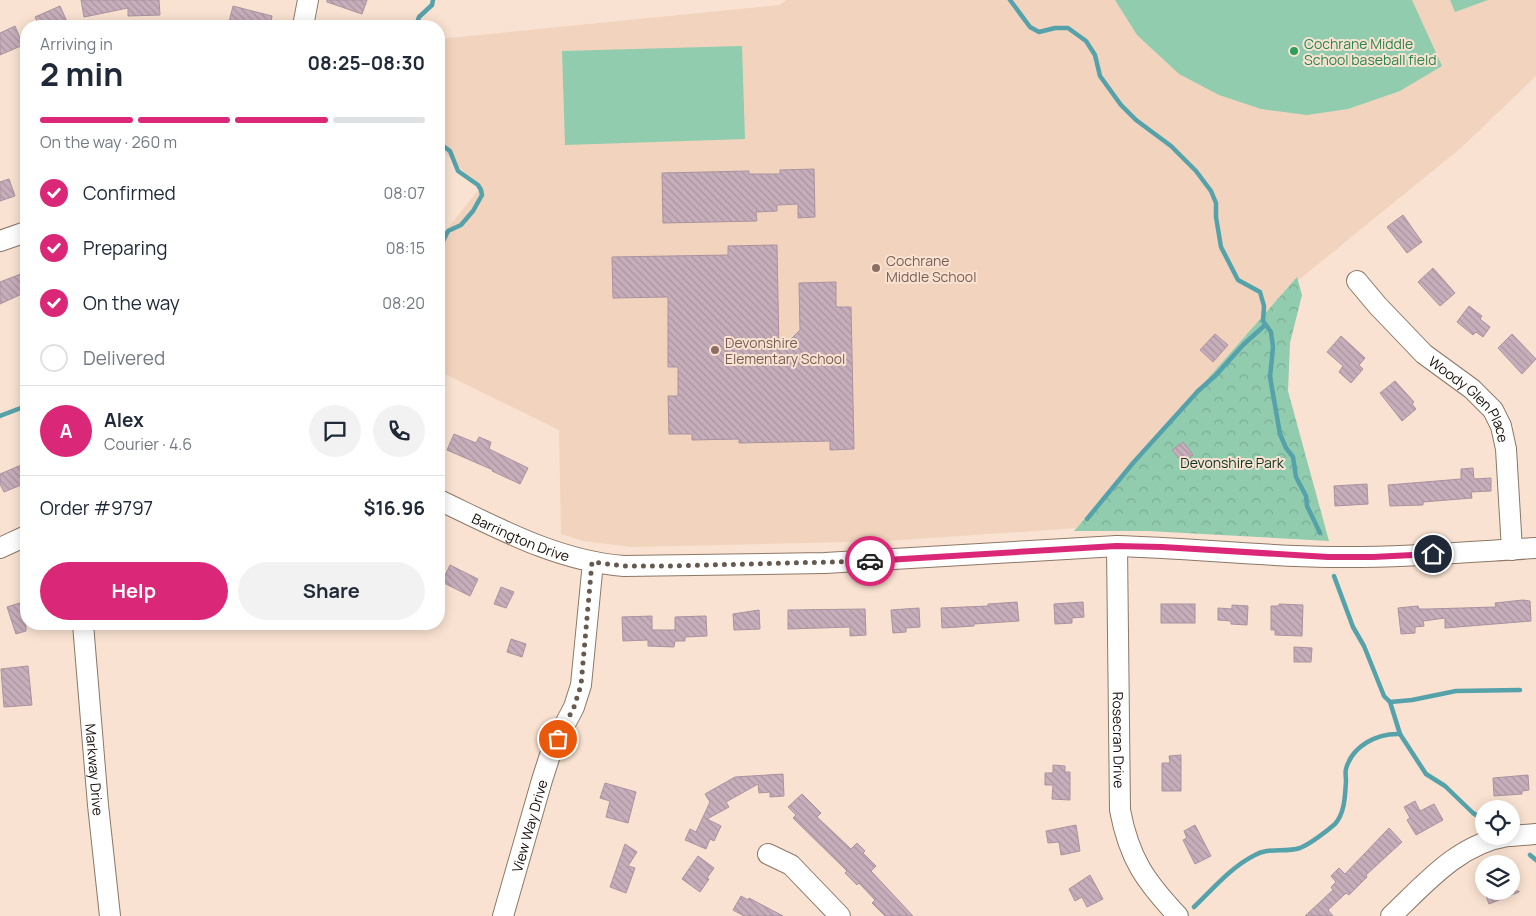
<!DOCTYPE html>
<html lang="en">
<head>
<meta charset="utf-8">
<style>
  :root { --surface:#fff; --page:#f2f2f3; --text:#1f2937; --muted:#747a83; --line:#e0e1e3; --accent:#db2777 }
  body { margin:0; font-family:Manrope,sans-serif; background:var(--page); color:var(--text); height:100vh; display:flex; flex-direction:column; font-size:19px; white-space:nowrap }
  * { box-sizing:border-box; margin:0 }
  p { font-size:16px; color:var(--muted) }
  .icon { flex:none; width:28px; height:28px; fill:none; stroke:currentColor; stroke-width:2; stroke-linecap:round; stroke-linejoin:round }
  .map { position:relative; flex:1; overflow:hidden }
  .sheet { position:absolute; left:20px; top:20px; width:425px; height:610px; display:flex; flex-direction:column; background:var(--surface); border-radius:20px; box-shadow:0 2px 12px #0003 }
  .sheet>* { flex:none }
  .buttons { position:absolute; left:1475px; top:800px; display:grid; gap:10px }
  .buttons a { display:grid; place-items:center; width:45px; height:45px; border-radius:50%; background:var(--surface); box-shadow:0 2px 12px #0003; font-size:25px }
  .pin { position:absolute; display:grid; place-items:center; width:42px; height:42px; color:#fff; margin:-21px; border:2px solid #fff; border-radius:50%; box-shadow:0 1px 5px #0007 }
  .courier { position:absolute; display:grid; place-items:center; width:50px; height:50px; margin:-25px; border:4px solid #db2777; border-radius:50%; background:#fff; color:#222; box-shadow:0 1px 6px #0007 }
  .headline em { font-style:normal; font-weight:700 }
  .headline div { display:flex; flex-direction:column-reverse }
  .headline { display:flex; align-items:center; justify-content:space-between; height:85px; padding:0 20px }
  h1 { font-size:32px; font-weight:700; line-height:38px }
  .bar { display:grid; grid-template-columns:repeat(4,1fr); gap:8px 5px; align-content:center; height:60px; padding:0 20px }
  .bar i { height:6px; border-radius:4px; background:var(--line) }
  .bar .active { background:var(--accent) }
  .bar p { grid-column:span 4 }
  .line { display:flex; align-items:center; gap:12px; padding:0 20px; border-top:1px solid var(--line) }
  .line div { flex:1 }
  .round { display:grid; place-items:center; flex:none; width:52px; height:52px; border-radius:26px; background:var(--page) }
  ol { padding:0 20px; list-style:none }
  li { display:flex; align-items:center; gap:15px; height:55px }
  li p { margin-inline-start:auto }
  li .icon { padding:5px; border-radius:50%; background:var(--accent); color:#fff; stroke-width:4 }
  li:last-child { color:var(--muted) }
  li i { width:28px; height:28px; border:2px solid var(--line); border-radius:50% }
  .primary-button { display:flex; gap:10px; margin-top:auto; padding:10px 20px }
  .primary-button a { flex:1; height:58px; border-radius:30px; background:var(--accent); color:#fff; font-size:20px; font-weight:700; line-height:58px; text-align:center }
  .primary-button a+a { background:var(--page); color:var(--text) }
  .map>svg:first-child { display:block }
  .built { fill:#f2d4be }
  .grass { fill:#91ccaf }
  .park { fill:url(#park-crowns) }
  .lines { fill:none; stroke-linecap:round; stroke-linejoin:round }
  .stream { stroke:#55a2ab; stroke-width:4.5 }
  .building { fill:url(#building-back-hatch); stroke:#ab929f }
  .minor-casing { stroke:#8c7868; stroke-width:22 }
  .minor { stroke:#fff; stroke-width:20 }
  .done { stroke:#66594f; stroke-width:5; stroke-dasharray:0 9 }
  .route { stroke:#db2777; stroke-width:6 }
  .leisure-dot { fill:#2e9e5b; stroke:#f9e2d1; stroke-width:2 }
  .education-dot { fill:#8d6e63; stroke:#f9e2d1; stroke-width:2 }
  .labels { text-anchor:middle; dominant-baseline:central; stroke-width:4; stroke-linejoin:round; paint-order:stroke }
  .leisure-label { font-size:14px; fill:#27864d; stroke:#f9e2d1; text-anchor:start }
  .education-label { font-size:14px; fill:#785e54; stroke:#f9e2d1; text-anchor:start }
  .street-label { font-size:14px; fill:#170f09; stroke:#f9e2d1 }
  .park-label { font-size:14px; fill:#0c3524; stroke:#f9e2d1 }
</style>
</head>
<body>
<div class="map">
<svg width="1536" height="916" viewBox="0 0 1536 916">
  <defs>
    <pattern id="park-crowns" width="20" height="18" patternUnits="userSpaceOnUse" patternTransform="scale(1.25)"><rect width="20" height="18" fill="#91ccaf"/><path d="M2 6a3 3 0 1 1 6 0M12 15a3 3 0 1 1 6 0" fill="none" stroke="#7cae95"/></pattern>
    <pattern id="building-back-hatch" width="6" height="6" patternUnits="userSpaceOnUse" patternTransform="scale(1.25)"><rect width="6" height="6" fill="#c7aebb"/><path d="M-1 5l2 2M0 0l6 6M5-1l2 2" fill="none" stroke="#aa949f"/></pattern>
  </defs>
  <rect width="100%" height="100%" fill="#f9e2d1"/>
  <polygon class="built" points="786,0 1536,0 1536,76 1461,148 1285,291 1077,528 886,541 632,547 583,541 561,534 559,430 439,371 439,246 443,234 480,188 439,147 439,39 780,5"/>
  <g class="grass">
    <polygon points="1115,0 1412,0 1442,66 1400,91 1348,109 1307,115 1261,109 1219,95 1179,74 1137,35"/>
    <polygon points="1450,0 1488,0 1455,12"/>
    <polygon points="742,46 745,139 565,145 562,51"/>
  </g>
  <polygon class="park" points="1297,277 1302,295 1290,343 1288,391 1329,541 1148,531 1074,531"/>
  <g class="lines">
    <g class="stream">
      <polyline points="1010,0 1030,27 1039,32 1055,28 1068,28 1086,41 1095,55 1100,76 1121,105 1136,120 1171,146 1196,171 1211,191 1216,203 1216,217 1221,247 1238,280 1260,292 1264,306 1263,321 1271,332 1273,347 1270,377 1280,434 1286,448 1293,457 1296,477 1306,496 1307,506 1320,533"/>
      <polyline points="416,26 419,17 432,5 433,0"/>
      <polyline points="439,143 450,151 458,171 478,185 481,190 482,195 473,211 461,225 448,231 439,249"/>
      <polyline points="0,416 26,406"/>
      <polyline points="1087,519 1133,463 1198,391 1216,375 1243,345 1265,325"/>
      <polyline points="1334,576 1353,627 1364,646 1384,696 1390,702 1400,734 1426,774 1445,786 1473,813 1484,820"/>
      <polyline points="1390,702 1412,700 1456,691 1520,690"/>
      <polyline points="1530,855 1536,860"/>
      <path d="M1194,907C1213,889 1231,867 1255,855C1268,847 1285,853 1300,848C1310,844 1327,831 1335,824C1345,813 1345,795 1346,781C1346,777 1345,773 1346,769C1352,746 1377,733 1400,734"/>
    </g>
  </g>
  <g class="building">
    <polygon points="81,0 159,0 160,15 128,16 128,8 84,17"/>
    <polygon points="327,0 367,0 362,14 327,2"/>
    <polygon points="60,6 69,26 39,26 35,17"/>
    <polygon points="233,6 272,16 270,26 228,26"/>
    <polygon points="15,26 23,45 0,55 0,33"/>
    <polygon points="814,169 815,217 798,218 798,204 777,205 777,211 756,212 757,221 663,223 662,173 749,171 749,174 780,174 780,170"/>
    <polygon points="9,179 15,196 0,201 0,182"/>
    <polygon points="1403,215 1422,242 1407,253 1387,227"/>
    <polygon points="777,245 779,351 800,330 799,283 836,282 836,307 851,307 854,449 830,450 830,441 739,443 739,439 692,440 692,434 669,434 668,396 678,396 678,367 668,367 668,297 613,298 612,257 728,255 728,246"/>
    <polygon points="1433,268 1455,293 1440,306 1418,282"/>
    <polygon points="26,272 26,292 0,304 0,282"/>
    <polygon points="1469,306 1482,316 1480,319 1490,327 1483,337 1476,332 1473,335 1457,322"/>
    <polygon points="1215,334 1228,345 1213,362 1200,350"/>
    <polygon points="1512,334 1536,359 1522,374 1498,348"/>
    <polygon points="1341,336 1365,358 1359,365 1363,369 1351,383 1339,372 1343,366 1327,352"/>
    <polygon points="1395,381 1414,402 1412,404 1416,409 1402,421 1380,393"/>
    <polygon points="454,434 476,443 479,437 491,442 489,449 528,468 520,484 492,471 493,470 447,450"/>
    <polygon points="1183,442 1193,455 1183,463 1172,450"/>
    <polygon points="26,463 26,483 4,492 0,484 0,474"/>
    <polygon points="1473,468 1474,479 1491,478 1491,491 1471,492 1472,498 1423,502 1423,505 1390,506 1388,485 1461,479 1461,469"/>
    <polygon points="1367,484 1368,504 1335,506 1334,486"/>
    <polygon points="450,565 478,579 470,596 442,582"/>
    <polygon points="501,587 514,592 506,608 494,604"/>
    <polygon points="1523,600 1530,601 1531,621 1445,628 1445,618 1423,621 1424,626 1415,627 1415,633 1401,634 1398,608 1418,606 1419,609 1428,609 1496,607 1495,603"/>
    <polygon points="26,601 26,631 16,634 7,607"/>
    <polygon points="1017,602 1019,621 974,624 974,626 942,628 941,608 988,606 988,604"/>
    <polygon points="1083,602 1084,617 1072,618 1072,623 1055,624 1054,604"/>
    <rect x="1161" y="604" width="34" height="19"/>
    <polygon points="1279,604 1303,605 1302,636 1275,635 1275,630 1271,630 1271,606 1279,606"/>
    <polygon points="1232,605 1248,606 1247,625 1231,624 1231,621 1218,620 1218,608 1232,609"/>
    <polygon points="919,608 920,627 906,628 906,632 893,633 891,610"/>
    <polygon points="865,609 866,635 850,636 850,627 788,629 788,610"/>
    <polygon points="759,610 760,629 734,630 733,614"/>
    <polygon points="652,616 652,630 675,630 675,617 706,616 707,636 685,637 685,641 675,641 674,647 648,646 648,640 623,641 622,617"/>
    <polygon points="511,639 526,644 522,657 507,652"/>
    <polygon points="1294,647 1312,648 1311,662 1294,662"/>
    <polygon points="28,666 32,705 4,707 1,669"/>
    <polygon points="1181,755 1181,791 1162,791 1162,763 1170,763 1169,756"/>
    <polygon points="1053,765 1065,766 1065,772 1070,772 1070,800 1052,799 1053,785 1045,785 1045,773 1053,773"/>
    <polygon points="783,774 784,796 770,797 770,792 759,793 758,784 726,802 729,807 707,819 721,826 714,841 710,839 706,849 685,840 690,829 696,832 710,802 705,794 735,777"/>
    <polygon points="1528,775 1529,790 1522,791 1522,794 1494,796 1493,778"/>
    <polygon points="605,783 636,792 628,823 606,817 610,801 600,798"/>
    <polygon points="802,794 821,813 817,817 851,849 857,843 865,851 863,853 876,866 871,871 913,916 885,916 872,903 875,900 859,883 857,885 845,873 847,871 793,818 796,815 788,807"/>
    <polygon points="1415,801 1420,811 1434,804 1443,820 1416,835 1407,820 1410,818 1404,807"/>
    <polygon points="1076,825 1080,851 1061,855 1059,842 1048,843 1046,831"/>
    <polygon points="1195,825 1211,856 1195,864 1183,840 1187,838 1184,831"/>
    <polygon points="1389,828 1402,842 1366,875 1367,877 1349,895 1346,893 1328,910 1333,916 1305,916 1333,890 1331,887 1336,882 1331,876 1339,868 1345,874"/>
    <polygon points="625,844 637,852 628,866 635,868 626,893 610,887"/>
    <polygon points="698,856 714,868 707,878 709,879 700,892 682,879"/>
    <polygon points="1090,875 1103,899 1087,907 1082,897 1075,901 1069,889"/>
    <polygon points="1484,891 1519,891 1519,892 1489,904"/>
    <polygon points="741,896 748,900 749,898 783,916 744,916 733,910"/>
  </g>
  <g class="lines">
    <g class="minor-casing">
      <g id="minor">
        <polyline points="303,26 308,0"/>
        <polyline points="0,241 26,232"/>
        <path id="s1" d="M1357,281L1378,306L1424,354L1472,389L1493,410L1501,426L1506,449L1512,550"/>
        <path id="s2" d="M439,500C498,528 557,561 624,566L825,563L1117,546C1188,548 1259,556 1330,557C1399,558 1468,552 1536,548"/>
        <path id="s3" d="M1117,546L1120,810C1129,858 1145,881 1178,916"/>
        <polyline points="0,548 26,536"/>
        <path id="s4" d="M83,624L98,805L110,916"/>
        <polyline points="1511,836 1536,834"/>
        <polyline points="768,854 791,865 840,916"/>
        <path id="s5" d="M503,916L542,780L552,749L574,707L581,685L593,562"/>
        <path d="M1391,916C1426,883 1458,844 1508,836"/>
      </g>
    </g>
    <use href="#minor" class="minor"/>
  </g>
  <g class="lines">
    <polyline class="done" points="558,739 574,707 581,685 592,562 624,566 668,566 870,561"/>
    <polyline class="route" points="870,561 1116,546 1162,547 1328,557 1373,557 1433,554"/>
  </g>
  <circle class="leisure-dot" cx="1294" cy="51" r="5"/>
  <g class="education-dot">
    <circle cx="876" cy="268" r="5"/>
    <circle cx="715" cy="350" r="5"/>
  </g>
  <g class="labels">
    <g class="leisure-label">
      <text x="1304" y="43">Cochrane Middle<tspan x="1304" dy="16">School baseball field</tspan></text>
    </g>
    <g class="education-label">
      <text x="886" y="260">Cochrane<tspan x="886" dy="16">Middle School</tspan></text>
      <text x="725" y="342">Devonshire<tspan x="725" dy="16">Elementary School</tspan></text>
    </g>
    <g class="street-label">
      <text stroke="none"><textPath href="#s1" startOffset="165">Woody Glen Place</textPath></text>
      <text stroke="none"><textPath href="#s2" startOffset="90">Barrington Drive</textPath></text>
      <text stroke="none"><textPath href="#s3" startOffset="194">Rosecran Drive</textPath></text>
      <text stroke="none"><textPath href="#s4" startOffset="146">Markway Drive</textPath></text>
      <text stroke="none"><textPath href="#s5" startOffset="94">View Way Drive</textPath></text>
    </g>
    <g class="park-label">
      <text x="1232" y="462">Devonshire Park</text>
    </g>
  </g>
</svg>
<div class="buttons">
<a><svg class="icon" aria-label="locate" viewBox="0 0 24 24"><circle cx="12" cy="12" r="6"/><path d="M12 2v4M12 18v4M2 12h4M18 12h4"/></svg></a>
<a><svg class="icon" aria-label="layers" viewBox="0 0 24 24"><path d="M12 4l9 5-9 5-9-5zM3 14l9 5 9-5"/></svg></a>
</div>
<div class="pin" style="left:558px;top:739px;background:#ea580c"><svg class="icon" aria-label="bag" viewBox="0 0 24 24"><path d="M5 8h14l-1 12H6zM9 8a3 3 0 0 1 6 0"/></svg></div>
<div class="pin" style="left:1433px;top:554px;background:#1f2937"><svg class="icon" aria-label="home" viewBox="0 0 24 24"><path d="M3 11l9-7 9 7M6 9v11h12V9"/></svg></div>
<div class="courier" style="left:870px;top:561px"><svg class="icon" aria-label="car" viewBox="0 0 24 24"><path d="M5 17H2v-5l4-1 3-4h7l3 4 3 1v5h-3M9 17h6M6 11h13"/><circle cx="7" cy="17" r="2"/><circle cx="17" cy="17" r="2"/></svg></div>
<section class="sheet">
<div class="headline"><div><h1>2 min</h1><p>Arriving in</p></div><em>08:25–08:30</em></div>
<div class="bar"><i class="active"></i><i class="active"></i><i class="active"></i><i></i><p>On the way · 260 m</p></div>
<ol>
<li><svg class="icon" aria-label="check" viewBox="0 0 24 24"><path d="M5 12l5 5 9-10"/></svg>Confirmed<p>08:07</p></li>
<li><svg class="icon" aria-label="check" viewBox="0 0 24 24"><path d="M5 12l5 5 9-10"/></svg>Preparing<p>08:15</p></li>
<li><svg class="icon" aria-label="check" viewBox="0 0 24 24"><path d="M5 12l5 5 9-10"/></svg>On the way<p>08:20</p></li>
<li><i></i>Delivered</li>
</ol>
<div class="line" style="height:90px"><b class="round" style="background:var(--accent);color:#fff">A</b><div><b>Alex</b><p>Courier · 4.6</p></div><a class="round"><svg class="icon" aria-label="chat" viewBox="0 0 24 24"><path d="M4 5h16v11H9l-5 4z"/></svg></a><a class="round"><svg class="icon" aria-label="phone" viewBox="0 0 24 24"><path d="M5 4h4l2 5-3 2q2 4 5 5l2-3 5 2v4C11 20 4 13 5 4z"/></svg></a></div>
<div class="line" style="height:65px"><div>Order #9797</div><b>$16.96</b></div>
<div class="primary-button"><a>Help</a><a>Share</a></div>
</section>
</div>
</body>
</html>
